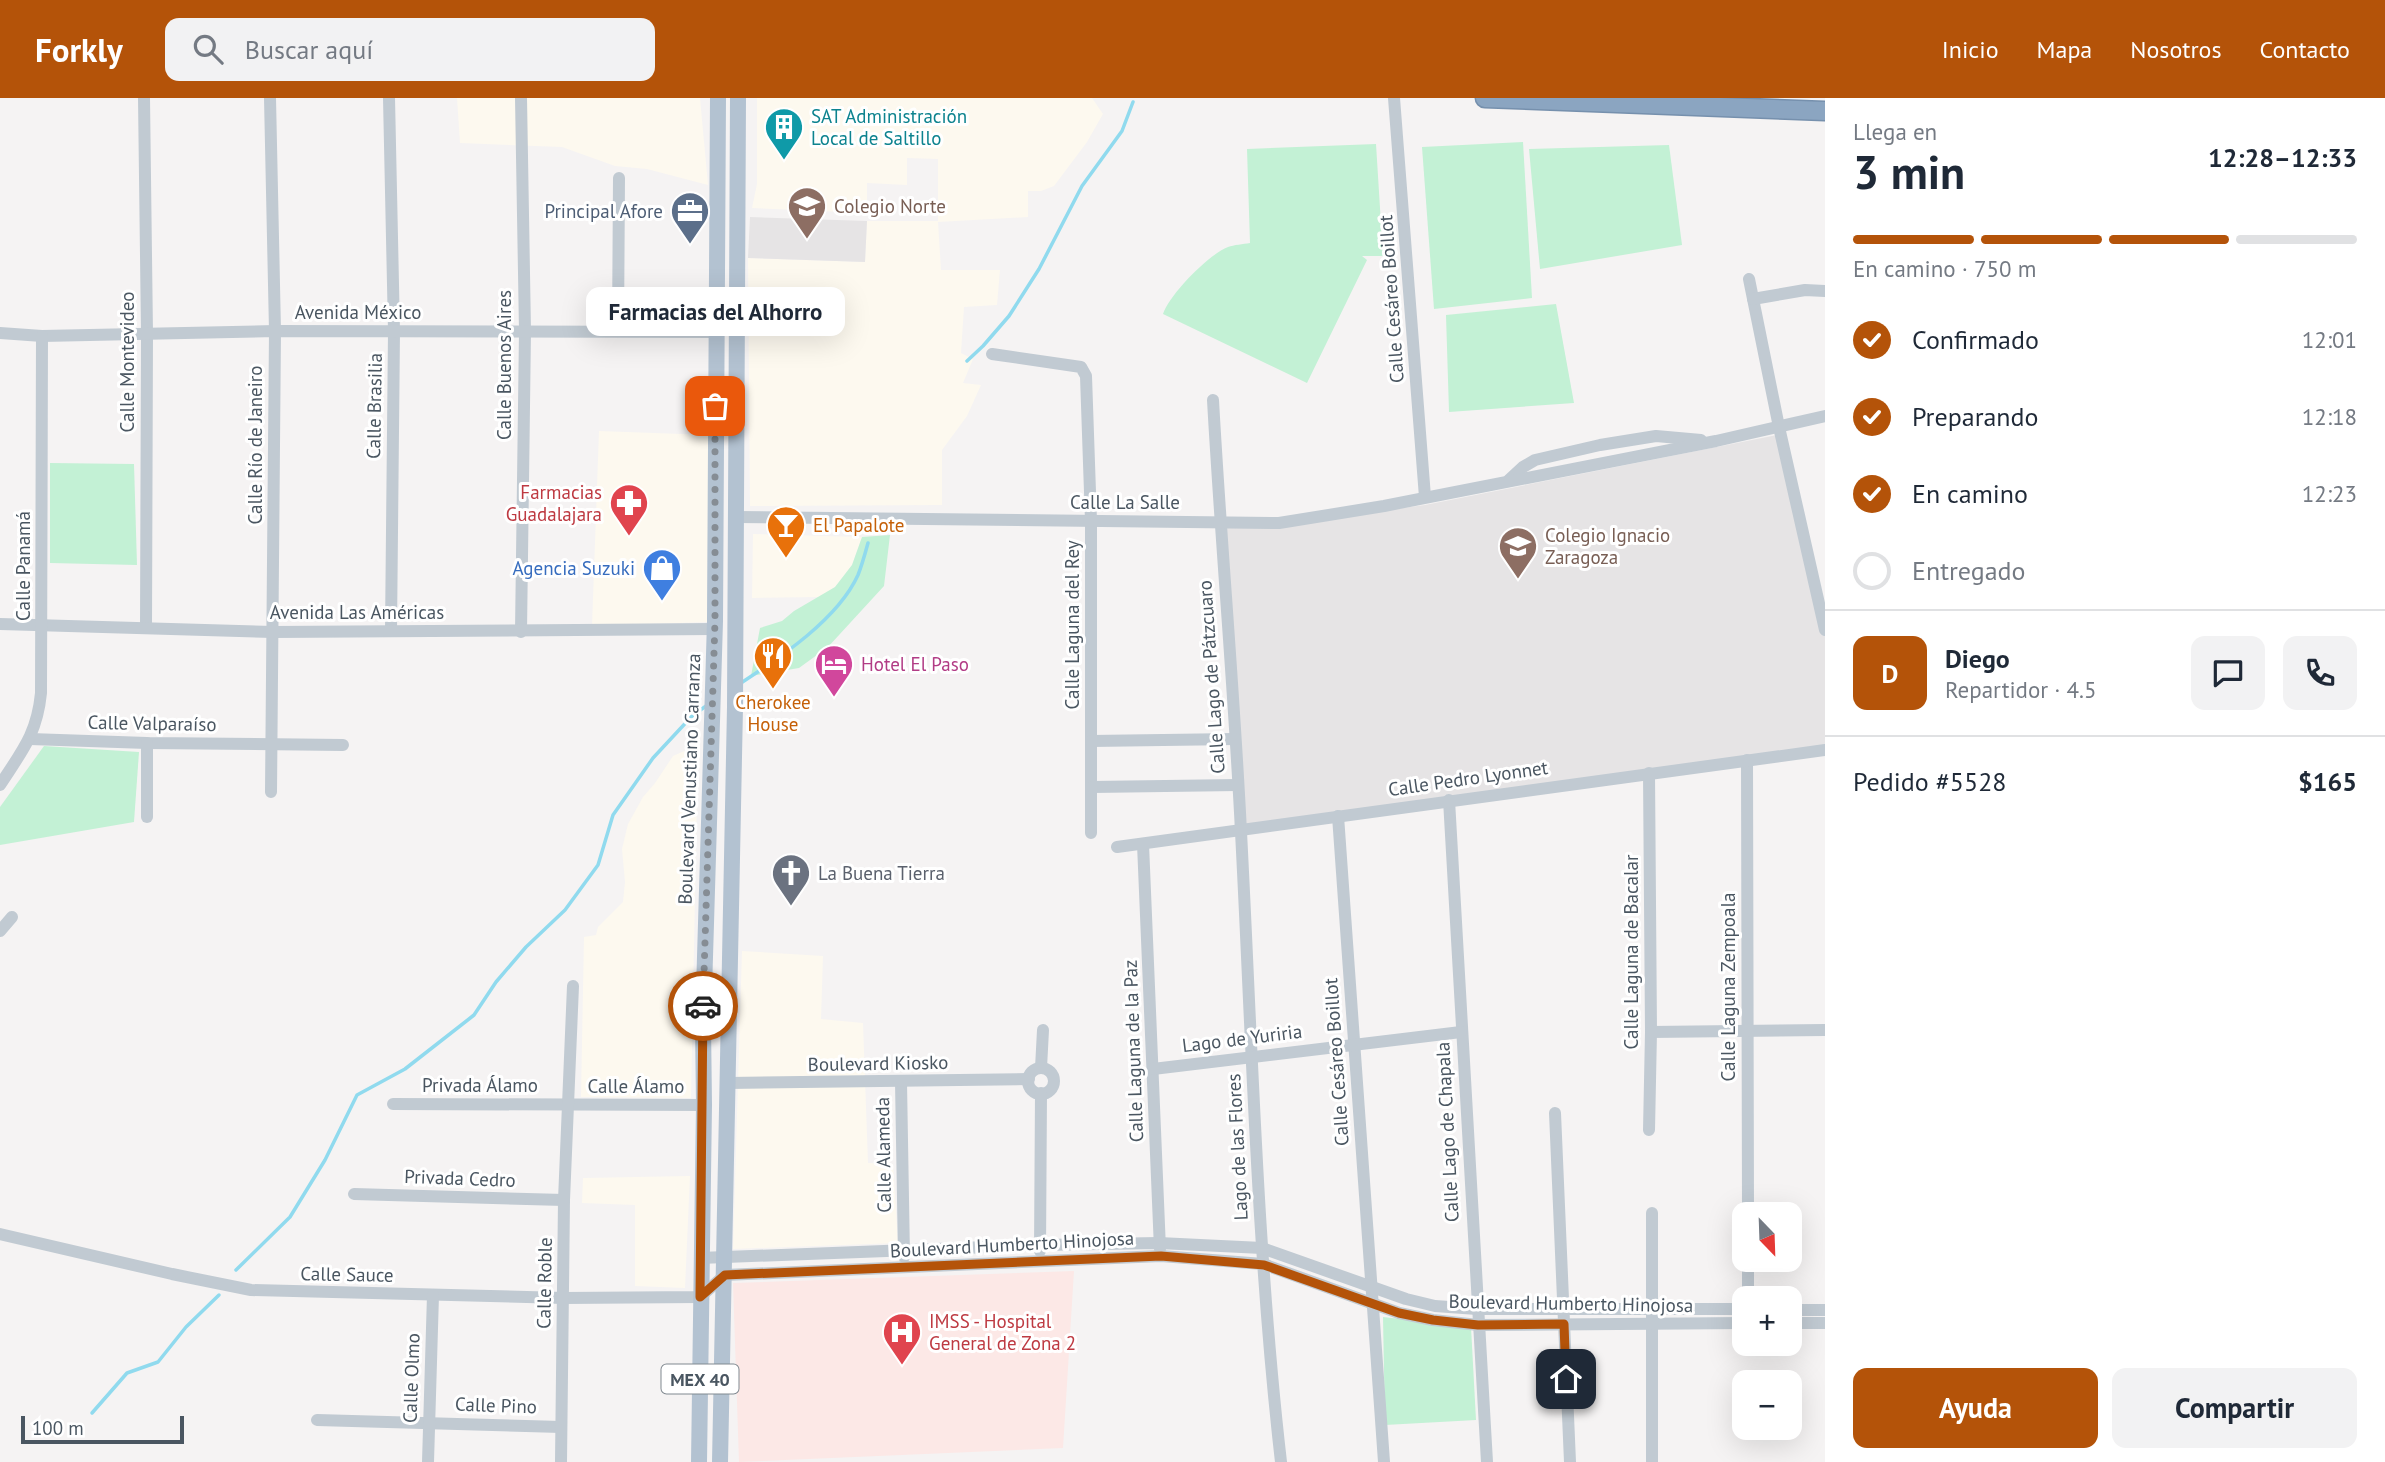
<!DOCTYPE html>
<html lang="es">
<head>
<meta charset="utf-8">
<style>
  :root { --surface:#fff; --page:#f2f2f3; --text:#1f2937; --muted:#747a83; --line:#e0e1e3; --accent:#b45309 }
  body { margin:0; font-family:"PT Sans",sans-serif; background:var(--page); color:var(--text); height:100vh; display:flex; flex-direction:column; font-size:26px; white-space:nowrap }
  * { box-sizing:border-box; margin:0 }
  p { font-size:23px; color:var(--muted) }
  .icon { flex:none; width:38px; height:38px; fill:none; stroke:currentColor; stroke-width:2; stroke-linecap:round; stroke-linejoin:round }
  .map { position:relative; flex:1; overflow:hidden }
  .details { display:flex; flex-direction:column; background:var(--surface); width:560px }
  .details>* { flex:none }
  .needle { width:46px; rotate:157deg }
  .buttons { position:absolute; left:1732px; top:1104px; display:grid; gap:14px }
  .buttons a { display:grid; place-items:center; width:70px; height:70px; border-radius:14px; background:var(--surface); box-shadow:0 7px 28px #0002; font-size:35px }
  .scale { position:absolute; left:21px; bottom:18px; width:163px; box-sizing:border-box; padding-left:7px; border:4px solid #4a5661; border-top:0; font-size:19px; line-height:24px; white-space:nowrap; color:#4a5661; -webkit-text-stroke:5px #fff; paint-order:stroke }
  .pin { position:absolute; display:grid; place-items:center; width:60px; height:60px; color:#fff; margin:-30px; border-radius:14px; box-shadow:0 4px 10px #0006 }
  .courier { position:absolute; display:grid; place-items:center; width:70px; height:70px; margin:-35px; border:5px solid #b45309; border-radius:50%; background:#fff; color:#222; box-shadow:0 2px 9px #0007 }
  .bubble { position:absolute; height:49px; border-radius:14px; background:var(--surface); box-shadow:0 7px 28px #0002; font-size:23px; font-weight:800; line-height:49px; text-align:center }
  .headline em { font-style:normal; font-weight:800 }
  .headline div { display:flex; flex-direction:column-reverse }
  .headline { display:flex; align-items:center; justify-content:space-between; height:119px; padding:0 28px }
  h1 { font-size:46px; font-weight:800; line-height:52px }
  .bar { display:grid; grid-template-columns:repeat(4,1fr); gap:10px 7px; align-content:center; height:84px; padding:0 28px }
  .bar i { height:9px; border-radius:5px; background:var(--line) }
  .bar .active { background:var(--accent) }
  .bar p { grid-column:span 4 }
  .line { display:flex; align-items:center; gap:18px; padding:0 28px; border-top:2px solid var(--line) }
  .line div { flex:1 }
  .round { display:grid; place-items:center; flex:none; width:74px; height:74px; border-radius:14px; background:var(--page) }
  ol { padding:0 28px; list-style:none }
  li { display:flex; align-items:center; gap:21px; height:77px }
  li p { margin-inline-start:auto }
  li .icon { padding:7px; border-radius:50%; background:var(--accent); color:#fff; stroke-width:4 }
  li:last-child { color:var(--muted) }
  li i { width:38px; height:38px; border:4px solid var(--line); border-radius:50% }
  .action { display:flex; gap:14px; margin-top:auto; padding:14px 28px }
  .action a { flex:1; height:80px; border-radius:14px; background:var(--accent); color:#fff; font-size:28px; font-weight:800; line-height:80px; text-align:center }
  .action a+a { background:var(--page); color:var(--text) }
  header { display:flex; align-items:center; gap:42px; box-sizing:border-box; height:98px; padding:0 35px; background:var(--accent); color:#fff }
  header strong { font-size:33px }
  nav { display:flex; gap:38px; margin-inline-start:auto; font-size:24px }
  .search { width:490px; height:63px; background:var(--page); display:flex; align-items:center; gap:18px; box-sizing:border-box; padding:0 24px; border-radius:14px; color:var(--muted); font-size:26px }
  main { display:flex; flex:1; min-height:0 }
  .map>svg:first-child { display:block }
  .commercial { fill:#fdf9ef }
  .education { fill:#e6e4e5 }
  .medical { fill:#fce8e6 }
  .green { fill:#c3f1d5 }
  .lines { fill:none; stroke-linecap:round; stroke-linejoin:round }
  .stream { stroke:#90daee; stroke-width:3.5 }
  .highway-casing { stroke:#7690ad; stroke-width:21 }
  .minor { stroke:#c1cad2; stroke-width:12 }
  .major { stroke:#b3c2d1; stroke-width:16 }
  .highway { stroke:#8ba5c1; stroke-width:18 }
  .done { stroke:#868d94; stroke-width:7; stroke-dasharray:0 12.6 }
  .route { stroke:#b45309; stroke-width:9 }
  .labels { text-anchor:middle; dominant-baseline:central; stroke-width:6; stroke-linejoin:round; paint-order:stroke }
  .shield { fill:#fff; stroke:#808990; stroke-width:2 }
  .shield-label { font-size:18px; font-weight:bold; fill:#4a5661 }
  .culture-label { font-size:19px; fill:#0d838f; stroke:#fff; text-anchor:start }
  .education-label { font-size:19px; fill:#785e54; stroke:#fff; text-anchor:start }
  .service-label { font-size:19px; fill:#4e5e75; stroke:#fff; text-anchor:end }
  .street-label { font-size:19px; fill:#4a5661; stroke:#fff }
  .health-label { font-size:19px; fill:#be3a42; stroke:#fff; text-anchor:end }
  .food-label { font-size:19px; fill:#c56008; stroke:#fff; text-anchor:start }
  .shop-label { font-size:19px; fill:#366cbe; stroke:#fff; text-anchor:end }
  .hotel-label { font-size:19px; fill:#b23c85; stroke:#fff; text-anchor:start }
  .worship-label { font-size:19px; fill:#5b616d; stroke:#fff; text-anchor:start }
</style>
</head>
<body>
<header>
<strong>Forkly</strong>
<div class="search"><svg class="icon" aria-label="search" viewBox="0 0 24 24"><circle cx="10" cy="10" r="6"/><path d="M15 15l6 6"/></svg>Buscar aquí</div>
<nav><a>Inicio</a><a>Mapa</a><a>Nosotros</a><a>Contacto</a></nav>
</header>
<main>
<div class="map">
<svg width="1825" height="1364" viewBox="0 0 1825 1364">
  <rect width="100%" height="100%" fill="#f5f3f3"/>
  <g class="commercial">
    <polygon points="457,0 700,0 708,87 647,71 615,68 562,49 460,45"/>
    <polygon points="757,0 1092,0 1103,16 1087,44 1054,88 1041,93 1028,93 1028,119 938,124 941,172 1000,172 997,207 964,209 961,255 973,261 963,285 981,287 967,318 942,352 942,407 750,408 748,160 865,164 867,123 938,123 938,61 907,60 907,87 867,85 867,115 752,110 757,86"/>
    <polygon points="599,333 709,337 707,524 592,528"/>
    <polygon points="753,436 862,439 852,467 835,489 820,499 752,500"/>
    <polygon points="698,647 691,1000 581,999 584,839 596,837 598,829 623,804 625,784 622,751 628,726 643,699 655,685 673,658"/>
    <polygon points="742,853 823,858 821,921 863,925 868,1065 893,1066 898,1145 733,1151"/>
    <polygon points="690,1078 685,1190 635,1188 635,1107 582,1105 583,1080"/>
  </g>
  <g class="education">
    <polygon points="750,119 867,123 865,164 748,160"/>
    <polygon points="1777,337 1825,538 1825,652 1241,731 1220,424 1283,426 1425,407"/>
  </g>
  <polygon class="medical" points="1074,1173 1063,1350 739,1364 733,1185"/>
  <g class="green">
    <polygon points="1523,44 1532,200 1434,211 1422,49"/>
    <path d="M1376,46L1383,158H1362L1367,162L1307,285L1163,216C1170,196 1208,157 1228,149C1234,147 1243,146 1250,145L1247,51Z"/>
    <polygon points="1669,47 1682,147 1540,171 1529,51"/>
    <polygon points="1556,206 1574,305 1449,314 1446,217"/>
    <polygon points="50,365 134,366 137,467 50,465"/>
    <polygon points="890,437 884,488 828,549 799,570 751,578 760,530 782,523 794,513 835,489 852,467 862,439"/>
    <polygon points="44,648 139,654 134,724 0,747 0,709"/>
    <polygon points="1383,1219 1471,1229 1476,1322 1385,1327"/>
  </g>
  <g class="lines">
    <g class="stream">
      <polyline points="967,263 983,248 1009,218 1039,171 1082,88 1122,33 1133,4"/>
      <path d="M741,585C781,559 838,521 858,477C862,467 865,456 868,445"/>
      <polyline points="236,1172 290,1119 325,1062 357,997 405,971 474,917 496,884 526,849 565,812 598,767 613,717 653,660 693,617 709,606"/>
      <polyline points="92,1315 127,1275 158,1264 186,1229 219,1197"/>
    </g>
    <g class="highway-casing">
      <polyline id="highway" points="1485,0 1825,13"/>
    </g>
    <g class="minor">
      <polyline points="144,0 147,236 146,529"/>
      <polyline points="270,0 275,233 271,694"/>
      <polyline points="389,0 394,233 391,533"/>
      <polyline points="521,0 525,233 521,534"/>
      <polyline points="1394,0 1425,399"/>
      <polyline points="1749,181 1779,329 1825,532"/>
      <polyline points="1753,201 1805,192 1825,193"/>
      <polyline points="618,233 619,80"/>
      <polyline points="0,235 42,238 275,233 716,234"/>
      <polyline points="992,256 1081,269 1086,278 1091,423 1091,735"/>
      <path d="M1213,302C1221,446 1234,590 1241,734C1252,944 1257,1155 1281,1364"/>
      <polyline points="1509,382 1523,369 1535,362 1600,347 1656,338 1701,342"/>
      <polyline points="736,419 1279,425 1384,408 1716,343 1825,318"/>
      <polyline points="0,526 273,534 714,531"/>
      <polyline points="30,641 147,645 343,647"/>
      <polyline points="1091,643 1235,641"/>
      <polyline points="147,645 147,719"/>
      <polyline points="1747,662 1748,1116"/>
      <polyline points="1649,675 1651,934 1649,1032"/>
      <path d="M0,687C22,653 37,636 41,595L42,238"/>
      <polyline points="1092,689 1238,687"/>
      <polyline points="1449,702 1487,1364"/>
      <polyline points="1338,718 1384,1364"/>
      <polyline points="1143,746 1160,1151"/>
      <polyline points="1117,749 1825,652"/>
      <polyline points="0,833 12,819"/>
      <polyline points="1651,934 1825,932"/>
      <polyline points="1041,970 1043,932"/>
      <circle cx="1041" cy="983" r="13"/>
      <polyline points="1153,971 1461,934"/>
      <polyline points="901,984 904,1159"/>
      <polyline points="728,985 1029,981"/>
      <polyline points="393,1006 704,1007"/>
      <polyline points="1555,1015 1570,1364"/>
      <polyline points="354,1096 564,1102"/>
      <polyline points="1652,1115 1652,1364"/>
      <polyline points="0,1136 172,1176 251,1192 564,1200 700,1199 725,1177 1161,1158 1263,1166 1399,1215 1433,1222 1478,1227 1745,1225"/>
      <polyline points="1040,1153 1041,995"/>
      <polyline points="700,1160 1041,1147 1159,1145 1262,1150 1406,1201 1435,1208 1477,1211 1745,1211"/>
      <polyline points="1748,1162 1748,1200"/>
      <polyline points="1790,1212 1825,1212"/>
      <polyline points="1790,1225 1825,1225"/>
      <polyline points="317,1322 561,1329"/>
      <polyline points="428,1364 433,1197"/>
      <polyline points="561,1364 564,1102 573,888"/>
    </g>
    <g class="major">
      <polyline points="699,1364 704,1007 703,926 715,523 718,0"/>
      <polyline points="720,1364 735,609 738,0"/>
    </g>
    <use href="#highway" class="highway"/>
  </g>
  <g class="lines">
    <polyline class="done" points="703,908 715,523 715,308"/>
    <polyline class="route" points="703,908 700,1199 725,1177 1161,1158 1264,1167 1399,1215 1433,1222 1478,1227 1564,1226 1566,1281"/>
  </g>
  <defs>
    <g id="building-pin" transform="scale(2.0125)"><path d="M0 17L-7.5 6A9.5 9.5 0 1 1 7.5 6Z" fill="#0f9aa8" stroke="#fff"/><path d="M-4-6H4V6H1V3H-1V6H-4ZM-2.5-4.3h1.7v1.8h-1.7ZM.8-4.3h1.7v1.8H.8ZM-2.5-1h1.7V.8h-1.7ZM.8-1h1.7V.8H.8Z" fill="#fff"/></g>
    <g id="school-pin" transform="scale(2.0125)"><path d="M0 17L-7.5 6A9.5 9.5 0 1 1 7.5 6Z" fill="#8d6e63" stroke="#fff"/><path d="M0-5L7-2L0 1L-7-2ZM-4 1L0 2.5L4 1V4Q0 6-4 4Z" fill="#fff"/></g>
    <g id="office-pin" transform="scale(2.0125)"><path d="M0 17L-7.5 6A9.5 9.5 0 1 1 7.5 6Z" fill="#5c6f8a" stroke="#fff"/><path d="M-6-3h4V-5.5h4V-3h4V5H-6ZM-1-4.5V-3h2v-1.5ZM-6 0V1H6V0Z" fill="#fff"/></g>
    <g id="pharmacy-pin" transform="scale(2.0125)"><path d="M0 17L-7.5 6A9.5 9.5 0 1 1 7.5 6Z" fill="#e0444e" stroke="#fff"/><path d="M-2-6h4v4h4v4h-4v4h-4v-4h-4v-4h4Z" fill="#fff"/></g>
    <g id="bar-pin" transform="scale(2.0125)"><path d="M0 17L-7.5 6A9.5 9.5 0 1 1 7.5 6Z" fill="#e8710a" stroke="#fff"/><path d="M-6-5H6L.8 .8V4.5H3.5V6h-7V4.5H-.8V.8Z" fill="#fff"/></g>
    <g id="shop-pin" transform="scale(2.0125)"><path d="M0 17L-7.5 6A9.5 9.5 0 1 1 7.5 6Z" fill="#3f7fe0" stroke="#fff"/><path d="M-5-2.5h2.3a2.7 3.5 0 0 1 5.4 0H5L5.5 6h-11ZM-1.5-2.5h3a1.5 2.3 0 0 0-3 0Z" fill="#fff"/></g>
    <g id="restaurant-pin" transform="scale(2.0125)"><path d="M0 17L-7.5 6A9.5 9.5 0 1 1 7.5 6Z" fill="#e8710a" stroke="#fff"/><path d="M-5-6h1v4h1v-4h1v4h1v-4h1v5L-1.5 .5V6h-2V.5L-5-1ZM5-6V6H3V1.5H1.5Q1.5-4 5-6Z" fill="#fff"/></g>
    <g id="hotel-pin" transform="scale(2.0125)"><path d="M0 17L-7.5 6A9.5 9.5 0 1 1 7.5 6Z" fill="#d1479c" stroke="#fff"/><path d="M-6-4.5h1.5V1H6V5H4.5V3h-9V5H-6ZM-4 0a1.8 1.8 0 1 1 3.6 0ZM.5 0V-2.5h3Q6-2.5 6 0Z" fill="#fff"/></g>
    <g id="church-pin" transform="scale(2.0125)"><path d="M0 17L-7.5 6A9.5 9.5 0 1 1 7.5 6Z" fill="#6b7280" stroke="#fff"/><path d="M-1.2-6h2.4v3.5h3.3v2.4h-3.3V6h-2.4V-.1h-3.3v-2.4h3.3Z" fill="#fff"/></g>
    <g id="hospital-pin" transform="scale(2.0125)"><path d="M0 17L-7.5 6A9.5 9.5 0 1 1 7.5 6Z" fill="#e0444e" stroke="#fff"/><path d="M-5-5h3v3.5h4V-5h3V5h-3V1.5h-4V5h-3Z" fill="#fff"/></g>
  </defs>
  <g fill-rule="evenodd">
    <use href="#building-pin" x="784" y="29"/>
    <use href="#school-pin" x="807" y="108"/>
    <use href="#office-pin" x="690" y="113"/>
    <use href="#pharmacy-pin" x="629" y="405"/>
    <use href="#bar-pin" x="786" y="427"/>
    <use href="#school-pin" x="1518" y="448"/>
    <use href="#shop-pin" x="662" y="470"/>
    <use href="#restaurant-pin" x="773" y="558"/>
    <use href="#hotel-pin" x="834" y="566"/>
    <use href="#church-pin" x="791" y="775"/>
    <use href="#hospital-pin" x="902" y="1234"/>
  </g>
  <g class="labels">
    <rect class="shield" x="661.5" y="1266.5" width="77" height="29" rx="5"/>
    <g class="shield-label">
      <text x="700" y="1281">MEX 40</text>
    </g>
    <g class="culture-label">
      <text x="811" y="18">SAT Administración<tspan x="811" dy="22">Local de Saltillo</tspan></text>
    </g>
    <g class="education-label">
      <text x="834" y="108">Colegio Norte</text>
      <text x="1545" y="437">Colegio Ignacio<tspan x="1545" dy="22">Zaragoza</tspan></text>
    </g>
    <g class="service-label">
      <text x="663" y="113">Principal Afore</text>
    </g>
    <g class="street-label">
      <text transform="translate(1391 201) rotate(-94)">Calle Cesáreo Boillot</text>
      <text x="358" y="214">Avenida México</text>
      <text transform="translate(127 264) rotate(-90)">Calle Montevideo</text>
      <text transform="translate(504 267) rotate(-90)">Calle Buenos Aires</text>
      <text transform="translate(374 308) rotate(-89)">Calle Brasilia</text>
      <text transform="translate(255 347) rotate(-90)">Calle Río de Janeiro</text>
      <text x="1125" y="404">Calle La Salle</text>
      <text transform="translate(23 468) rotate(-90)">Calle Panamá</text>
      <text x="357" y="514">Avenida Las Américas</text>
      <text transform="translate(1072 527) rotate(-90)">Calle Laguna del Rey</text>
      <text transform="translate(1211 579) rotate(-94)">Calle Lago de Pátzcuaro</text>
      <text transform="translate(152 625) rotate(1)">Calle Valparaíso</text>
      <text transform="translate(1468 680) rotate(-8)">Calle Pedro Lyonnet</text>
      <text transform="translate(689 681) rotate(-88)">Boulevard Venustiano Carranza</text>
      <text transform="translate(1631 854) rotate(-90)">Calle Laguna de Bacalar</text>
      <text transform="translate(1728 889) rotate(-90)">Calle Laguna Zempoala</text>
      <text transform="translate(1242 940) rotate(-7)">Lago de Yuriria</text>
      <text transform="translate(1133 953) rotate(-92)">Calle Laguna de la Paz</text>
      <text transform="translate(1336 964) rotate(-94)">Calle Cesáreo Boillot</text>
      <text transform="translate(878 965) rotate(-1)">Boulevard Kiosko</text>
      <text x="480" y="987">Privada Álamo</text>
      <text x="636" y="988">Calle Álamo</text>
      <text transform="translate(1447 1034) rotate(-93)">Calle Lago de Chapala</text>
      <text transform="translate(1237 1049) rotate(-93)">Lago de las Flores</text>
      <text transform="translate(883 1057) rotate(-91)">Calle Alameda</text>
      <text transform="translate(460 1080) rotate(2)">Privada Cedro</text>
      <text transform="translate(1012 1146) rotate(-3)">Boulevard Humberto Hinojosa</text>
      <text transform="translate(347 1176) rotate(1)">Calle Sauce</text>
      <text transform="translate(544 1185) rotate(-89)">Calle Roble</text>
      <text transform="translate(1571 1205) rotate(1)">Boulevard Humberto Hinojosa</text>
      <text transform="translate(411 1280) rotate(-88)">Calle Olmo</text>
      <text transform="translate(496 1307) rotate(2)">Calle Pino</text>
    </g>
    <g class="health-label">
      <text x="602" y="394">Farmacias<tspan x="602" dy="22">Guadalajara</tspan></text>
      <text x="929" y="1223" text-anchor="start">IMSS - Hospital<tspan x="929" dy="22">General de Zona 2</tspan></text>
    </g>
    <g class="food-label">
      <text x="813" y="427">El Papalote</text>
      <text x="773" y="604" text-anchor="middle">Cherokee<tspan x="773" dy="22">House</tspan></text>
    </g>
    <g class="shop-label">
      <text x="635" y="470">Agencia Suzuki</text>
    </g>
    <g class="hotel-label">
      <text x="861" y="566">Hotel El Paso</text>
    </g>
    <g class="worship-label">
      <text x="818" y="775">La Buena Tierra</text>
    </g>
  </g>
</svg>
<div class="buttons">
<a><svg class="needle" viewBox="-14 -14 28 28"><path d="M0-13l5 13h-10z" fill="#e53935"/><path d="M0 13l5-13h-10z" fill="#747a83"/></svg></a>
<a>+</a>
<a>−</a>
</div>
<div class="scale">100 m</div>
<div class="pin" style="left:715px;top:308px;background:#ea580c"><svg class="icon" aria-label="bag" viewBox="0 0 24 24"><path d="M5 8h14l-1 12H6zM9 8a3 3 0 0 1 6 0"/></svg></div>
<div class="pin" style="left:1566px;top:1281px;background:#1f2937"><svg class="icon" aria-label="home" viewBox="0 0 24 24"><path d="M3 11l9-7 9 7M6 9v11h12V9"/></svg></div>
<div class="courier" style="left:703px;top:908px"><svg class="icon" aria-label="car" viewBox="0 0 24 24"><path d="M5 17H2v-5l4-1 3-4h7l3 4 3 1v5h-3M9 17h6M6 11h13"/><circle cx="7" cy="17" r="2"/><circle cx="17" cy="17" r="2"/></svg></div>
<div class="bubble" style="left:586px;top:189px;width:259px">Farmacias del Alhorro</div>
</div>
<section class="details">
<div class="headline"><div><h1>3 min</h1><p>Llega en</p></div><em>12:28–12:33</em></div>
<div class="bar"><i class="active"></i><i class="active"></i><i class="active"></i><i></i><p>En camino · 750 m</p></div>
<ol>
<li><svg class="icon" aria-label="check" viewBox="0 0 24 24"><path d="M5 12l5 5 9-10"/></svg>Confirmado<p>12:01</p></li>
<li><svg class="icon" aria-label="check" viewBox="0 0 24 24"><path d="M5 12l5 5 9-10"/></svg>Preparando<p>12:18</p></li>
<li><svg class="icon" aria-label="check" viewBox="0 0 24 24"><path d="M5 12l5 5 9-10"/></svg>En camino<p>12:23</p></li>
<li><i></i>Entregado</li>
</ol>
<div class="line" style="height:126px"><b class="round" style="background:var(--accent);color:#fff">D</b><div><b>Diego</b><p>Repartidor · 4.5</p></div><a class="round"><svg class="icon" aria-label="chat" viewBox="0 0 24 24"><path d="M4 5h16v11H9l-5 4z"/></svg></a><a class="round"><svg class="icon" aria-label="phone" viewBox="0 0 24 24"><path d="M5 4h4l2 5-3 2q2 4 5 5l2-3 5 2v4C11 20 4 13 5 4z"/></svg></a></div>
<div class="line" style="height:91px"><div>Pedido #5528</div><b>$165</b></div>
<div class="action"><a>Ayuda</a><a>Compartir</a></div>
</section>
</main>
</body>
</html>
